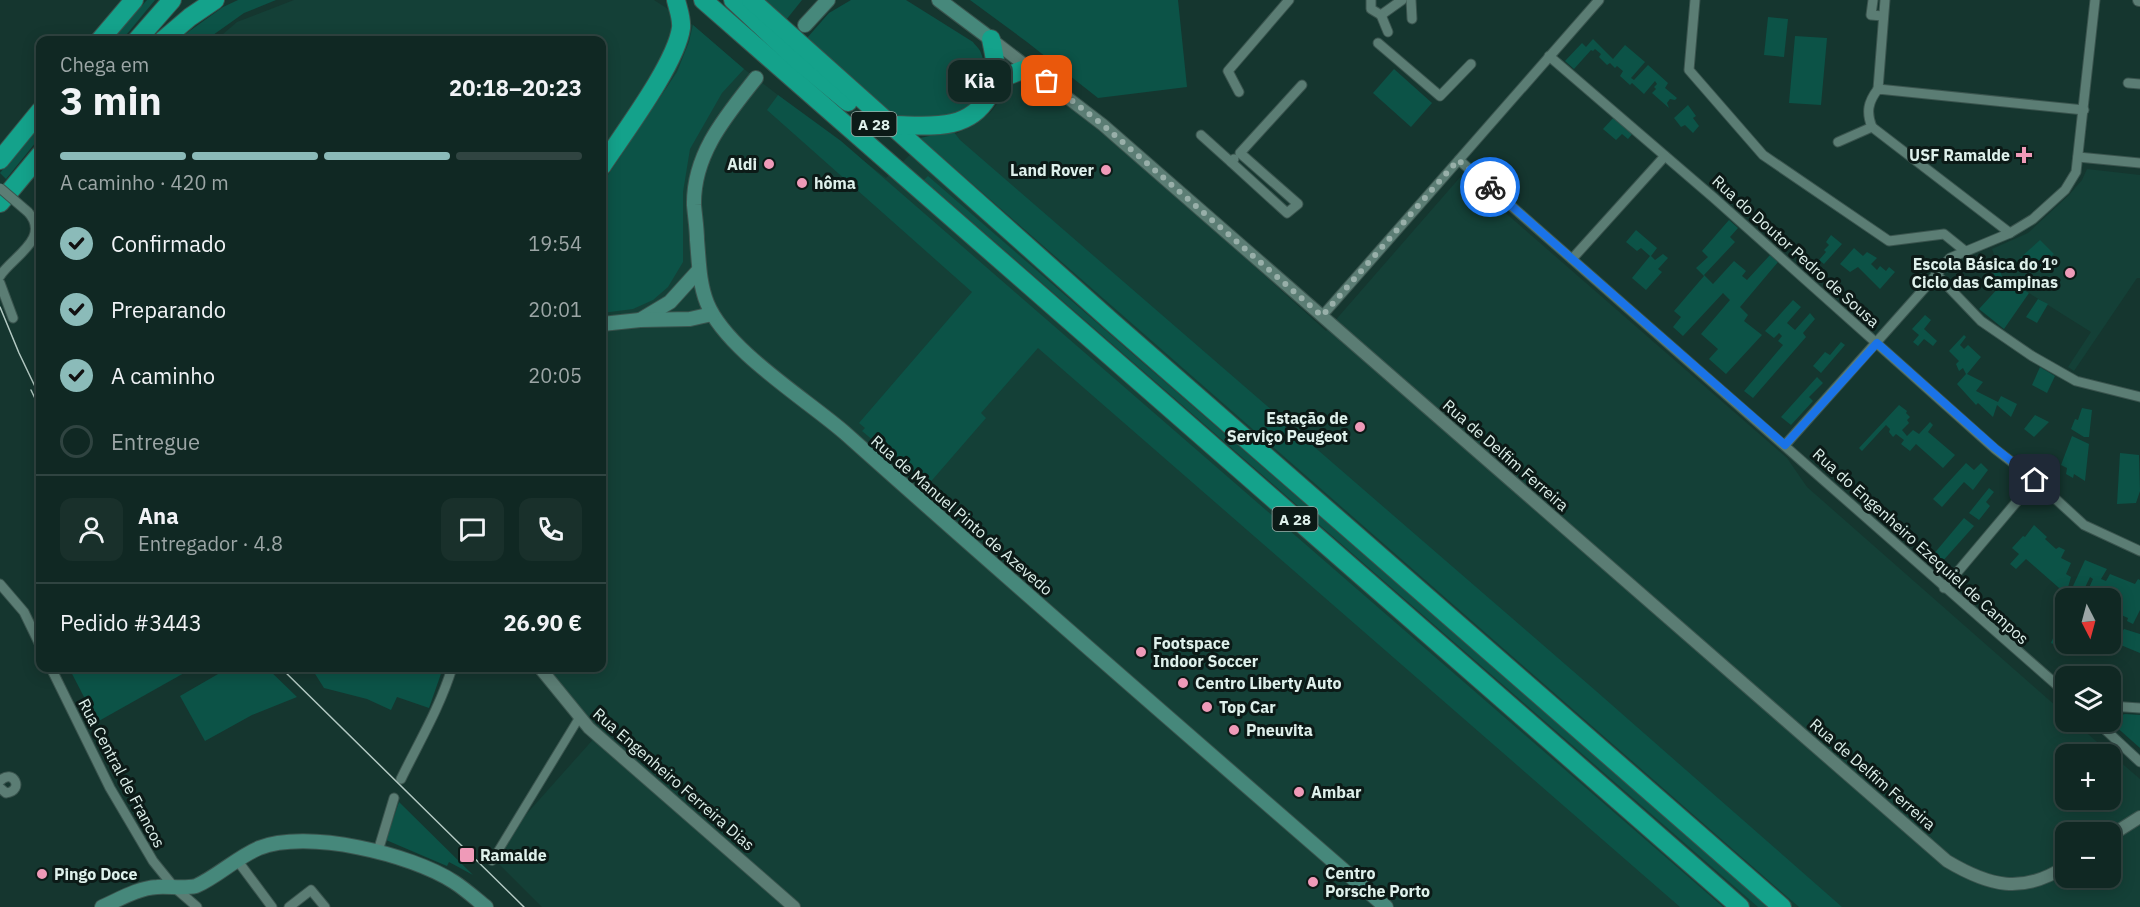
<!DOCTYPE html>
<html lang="pt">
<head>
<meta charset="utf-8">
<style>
  :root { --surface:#102823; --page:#19302b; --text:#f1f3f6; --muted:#9ca6a6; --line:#304441; --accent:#8bbbb9 }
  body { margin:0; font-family:"IBM Plex Sans",sans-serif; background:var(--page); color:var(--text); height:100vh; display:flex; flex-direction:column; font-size:22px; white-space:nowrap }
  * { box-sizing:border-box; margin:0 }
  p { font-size:20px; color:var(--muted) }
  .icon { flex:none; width:33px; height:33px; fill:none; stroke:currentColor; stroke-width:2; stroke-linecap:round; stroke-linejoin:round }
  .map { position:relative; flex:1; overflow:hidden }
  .drawer { position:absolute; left:36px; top:36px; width:570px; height:636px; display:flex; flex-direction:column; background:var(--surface); border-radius:12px; box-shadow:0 3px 15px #0003,0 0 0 2px var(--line) }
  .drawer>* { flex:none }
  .needle { width:39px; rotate:174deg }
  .tools { position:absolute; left:2055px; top:588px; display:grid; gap:12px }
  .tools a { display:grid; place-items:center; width:66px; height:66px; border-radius:12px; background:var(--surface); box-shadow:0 3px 15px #0003,0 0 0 2px var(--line); font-size:30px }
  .pin { position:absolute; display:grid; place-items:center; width:51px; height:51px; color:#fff; margin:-26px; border-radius:12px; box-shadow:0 3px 9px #0006 }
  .courier { position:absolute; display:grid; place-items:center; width:60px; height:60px; margin:-30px; border:4px solid #1a73e8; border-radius:50%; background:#fff; color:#222; box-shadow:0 2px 8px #0007 }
  .bubble { position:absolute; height:42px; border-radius:12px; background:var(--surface); box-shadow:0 3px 15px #0003,0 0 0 2px var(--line); font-size:20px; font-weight:700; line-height:42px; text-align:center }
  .head em { font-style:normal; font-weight:700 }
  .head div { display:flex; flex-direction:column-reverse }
  .head { display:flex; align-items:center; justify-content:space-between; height:102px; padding:0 24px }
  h1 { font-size:39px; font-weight:700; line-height:45px }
  .bar { display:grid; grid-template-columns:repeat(4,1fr); gap:9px 6px; align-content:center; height:72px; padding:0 24px }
  .bar i { height:8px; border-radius:4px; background:var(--line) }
  .bar .active { background:var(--accent) }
  .bar p { grid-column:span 4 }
  .line { display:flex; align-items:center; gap:15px; padding:0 24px; border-top:2px solid var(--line) }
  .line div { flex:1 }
  .round { display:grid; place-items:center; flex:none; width:63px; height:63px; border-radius:12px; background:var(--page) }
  ol { padding:0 24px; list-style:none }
  li { display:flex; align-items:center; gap:18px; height:66px }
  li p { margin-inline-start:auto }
  li .icon { padding:6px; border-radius:50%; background:var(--accent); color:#111; stroke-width:4 }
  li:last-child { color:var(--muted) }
  li i { width:33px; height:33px; border:3px solid var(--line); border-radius:50% }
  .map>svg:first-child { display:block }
  .built { fill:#144037; fill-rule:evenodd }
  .green { fill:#0c5347 }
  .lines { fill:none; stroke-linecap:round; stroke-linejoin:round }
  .pedestrian-casing { stroke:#3a544e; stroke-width:10 }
  .minor-casing { stroke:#3a544e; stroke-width:11 }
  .tertiary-casing { stroke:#3a544e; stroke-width:14 }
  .secondary-casing { stroke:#3a544e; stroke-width:16 }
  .motorway-casing { stroke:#3a544e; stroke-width:20 }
  .pedestrian { stroke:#5b7d74; stroke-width:8 }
  .minor { stroke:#5b7d74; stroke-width:9 }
  .tertiary { stroke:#5b7d74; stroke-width:12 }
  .secondary { stroke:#46887b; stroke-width:14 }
  .motorway { stroke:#14a28b; stroke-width:18 }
  .tram { stroke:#b3c9c3; stroke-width:1.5 }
  .minor-bridge-casing { stroke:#3a544e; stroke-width:11; stroke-linecap:butt }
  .minor-bridge { stroke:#5b7d74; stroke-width:9 }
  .done { stroke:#98afa9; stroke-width:6; stroke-dasharray:0 10.8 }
  .route { stroke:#1a73e8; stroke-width:8 }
  .poi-dot { fill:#ef9ab8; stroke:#0c1a17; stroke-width:2 }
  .labels { text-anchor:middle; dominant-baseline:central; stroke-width:6; stroke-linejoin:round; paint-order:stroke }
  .shield { fill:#0c1a17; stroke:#9fb0ab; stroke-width:1.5 }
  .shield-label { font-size:15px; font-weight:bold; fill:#def0eb }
  .poi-label { font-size:16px; font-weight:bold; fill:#def0eb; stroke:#0c1a17; text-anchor:start }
  .street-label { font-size:16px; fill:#def0eb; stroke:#0c1a17 }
</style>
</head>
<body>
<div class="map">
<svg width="2140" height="907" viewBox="0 0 2140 907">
  <rect width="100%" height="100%" fill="#15362f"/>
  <g class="built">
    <path d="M294,0H654L693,25L744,69L886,178L925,140L958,133L990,113L1012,85L1033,75L1179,198L1326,331L1462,175L1787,458L1807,487L2065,714L2066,722H2074L2140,779V907H542L495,860L514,828L597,735L540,668H602V40H216L237,22ZM2066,754H2110V800H2066ZM2066,832H2110V878H2066Z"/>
    <polygon points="2087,169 2140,175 2140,278 2137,278 2074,371 2068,367 2091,332 2002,276 1992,249 2028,233 2069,195 2082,180"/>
  </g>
  <g class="green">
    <polygon points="147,0 155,0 122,40 112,40"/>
    <polygon points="238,0 276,0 244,13 206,40 177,40 223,7"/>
    <polygon points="763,0 802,0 786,20"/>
    <path d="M851,0H906L973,42C975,45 980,49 981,53C988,69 981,97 966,107C949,118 922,122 903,117C876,110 829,59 807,38L829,13Z"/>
    <polygon points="970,0 1178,0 1187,87 1098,98 1027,42"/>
    <polygon points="1768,17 1788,19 1784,57 1764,55"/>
    <polygon points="693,25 744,69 722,93 690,149 683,192 683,262 668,287 653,300 633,309 602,313 602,184 677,72 689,42"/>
    <polygon points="1795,36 1827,38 1821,105 1789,103"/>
    <polygon points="1593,39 1613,59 1625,45 1645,62 1631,78 1634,80 1648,65 1668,83 1665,88 1677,98 1675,100 1670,99 1667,103 1669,108 1652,93 1656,89 1654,87 1657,84 1655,81 1644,94 1632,83 1630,85 1620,76 1623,71 1617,66 1615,68 1610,63 1607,65 1599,57 1601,54 1595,49 1593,51 1591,50 1574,69 1565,61 1582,43 1586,47"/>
    <polygon points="1394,69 1432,103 1411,127 1373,93"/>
    <polygon points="778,95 841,141 1723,907 1680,907 1038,348 981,413 986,418 927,486 862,431 865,428 859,423 972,292 767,110"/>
    <polygon points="1688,105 1696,116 1693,118 1699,126 1693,133 1685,125 1681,127 1674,118"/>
    <polygon points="1614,117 1633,133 1628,139 1622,134 1616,140 1603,129"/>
    <polygon points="40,125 40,137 6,179 0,173"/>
    <polygon points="953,131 960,140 1596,691 1842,907 1799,907 920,138"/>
    <polygon points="928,176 1769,907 1758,907 924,180"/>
    <polygon points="1729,220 1738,228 1730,237 1735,242 1704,275 1713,284 1734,261 1746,271 1742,276 1747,280 1770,255 1778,262 1740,307 1748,315 1744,321 1762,335 1726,374 1709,359 1718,349 1701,334 1730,300 1723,293 1683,336 1673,327 1681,317 1674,311 1704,276 1696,268 1708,257 1702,251"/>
    <polygon points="1636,230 1657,248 1651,256 1655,260 1663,254 1668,258 1658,269 1662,272 1646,290 1632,278 1650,256 1641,248 1637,251 1626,242"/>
    <polygon points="1831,235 1842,244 1824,264 1819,260 1826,252 1824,250 1829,245 1826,242"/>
    <polygon points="2040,240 2054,254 2033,273 2020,258"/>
    <polygon points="1854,248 1863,256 1867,252 1877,258 1871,264 1877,270 1880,266 1886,271 1889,267 1895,272 1880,289 1858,267 1850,272 1840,264"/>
    <polygon points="1995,257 2002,276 2029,293 2004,329 1979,309 2000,286 1992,277 1994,274 1986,266"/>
    <polygon points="2038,299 2048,304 2037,323 2026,317"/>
    <polygon points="1793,300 1801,307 1787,323 1795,330 1810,313 1815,319 1803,333 1806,337 1753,398 1744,391 1783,345 1778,341 1782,336 1779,333 1774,338 1765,331"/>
    <polygon points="1925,315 1931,320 1924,329 1937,341 1933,346 1924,339 1918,346 1913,342 1919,335 1912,329"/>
    <polygon points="1964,335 1966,337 1960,345 1964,349 1968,345 1981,357 1967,374 1983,382 1976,391 1998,402 2001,396 2017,404 2011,417 1997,405 1993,417 1978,403 1976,405 1957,384 1966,374 1963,368 1959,371 1956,364 1959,361 1949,351"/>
    <polygon points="1841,342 1845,345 1821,373 1813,366 1825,352 1830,355"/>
    <polygon points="2040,367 2055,376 2047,393 2032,385"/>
    <polygon points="1817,377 1823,383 1809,397 1813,401 1791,425 1781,417"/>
    <polygon points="1899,405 1907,411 1906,413 1910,417 1907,420 1909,423 1902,430 1907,436 1913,430 1919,434 1930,422 1933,425 1928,432 1955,455 1943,468 1916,444 1910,451 1901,444 1904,440 1896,434 1893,437 1889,432 1890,429 1886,425 1862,451 1859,448"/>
    <polygon points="2082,408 2092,410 2089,437 2084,437 2071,429 2075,419 2078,420"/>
    <polygon points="2035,415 2049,422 2034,437 2024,429"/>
    <polygon points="2072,436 2089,444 2085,481 2074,474 2073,478 2066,474 2067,468 2061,465"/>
    <polygon points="2120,453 2139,455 2140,491 2136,503 2117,504"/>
    <polygon points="1966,463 1974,470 1981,463 1988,470 1973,490 1964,482 1942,507 1933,499"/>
    <polygon points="1989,488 1994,492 1986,502 1990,506 1979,520 1969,513"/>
    <polygon points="1964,518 1974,526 1941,563 1932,556"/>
    <polygon points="2034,525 2047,537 2045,539 2056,549 2059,547 2065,550 2061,558 2071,563 2066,574 2071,577 2066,594 2026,559 2016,569 2010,564 2019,554 2012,548 2023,536 2025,537"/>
    <polygon points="2085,560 2107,569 2101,579 2106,581 2110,574 2135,584 2138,579 2140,580 2140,610 2133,624 2127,621 2128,618 2112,611 2110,598 2093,598 2095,593 2088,590 2093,579 2090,577 2080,598 2068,597"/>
    <polygon points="2065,608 2065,640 2062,648 2051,643"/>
    <polygon points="2110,625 2112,626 2111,629 2121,633 2124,629 2140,634 2140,653 2111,641"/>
    <polygon points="69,668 193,668 97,722"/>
    <polygon points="224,668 267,668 297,697 252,715 205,741 180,696 225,670"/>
    <polygon points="314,668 443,668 429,708 397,697 391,710 367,699 324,688 312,669"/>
    <polygon points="2125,714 2140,715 2140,748 2113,724 2118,716"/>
    <polygon points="399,802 473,875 449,862 447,866 386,840"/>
  </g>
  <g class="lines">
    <g class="pedestrian-casing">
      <polyline id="pedestrian" points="492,861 579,718"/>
    </g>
    <g class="minor-casing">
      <g id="minor">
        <polyline points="1371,0 1371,9 1381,15 1402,0"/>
        <polyline points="1411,0 1412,19"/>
        <polyline points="1695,0 1689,70 1763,155 1889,241 1944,234 1965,251"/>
        <polyline points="1873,0 1871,15 1883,16"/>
        <polyline points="1381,15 1388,32"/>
        <polyline points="1378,43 1440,96 1471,64"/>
        <polyline points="1549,56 1714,198 1995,449 2035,480 2084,525 2140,551"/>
        <polyline points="2128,83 2140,84"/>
        <polyline points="1878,89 1885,0"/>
        <polyline points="1239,92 1228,71 1289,0"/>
        <polyline points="1201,135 1231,162 1234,159"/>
        <polyline points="1838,142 1872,127"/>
        <polyline points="2078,157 2140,163"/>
        <polyline points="1459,160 2066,693"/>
        <polyline points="1231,162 1287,213 1298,204 1240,153 1302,85"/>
        <path d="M2010,233L1872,127C1866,112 1868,102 1878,89L2084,110"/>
        <polyline points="1572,259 1665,156"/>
        <polyline points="1937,275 1981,321 2032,356 2076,381 2140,397"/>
        <path d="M0,276C12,257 52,238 28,212"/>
        <polyline points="0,283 13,318"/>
        <polyline points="1322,316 1599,0"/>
        <polyline points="1785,445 1930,282 1950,258 2010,233 2033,219 2065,190 2076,172 2095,0"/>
        <polyline points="0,584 24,612 40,645"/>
        <polyline points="1944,588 2035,480"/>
        <polyline points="51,668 110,788 153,861 174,887 197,907"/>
        <polyline points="2110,706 2140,708"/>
        <polyline points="2097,722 2140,762"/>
        <path d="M401,779C419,742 440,707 452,668"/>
        <path d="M0,781C13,767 25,791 6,793L0,788"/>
        <polyline points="378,851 394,798"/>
        <polyline points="237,860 272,907"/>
        <polyline points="289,907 311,890 325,907"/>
      </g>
    </g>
    <g class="tertiary-casing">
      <g id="tertiary">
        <polyline points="2139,0 2140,0"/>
        <path d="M991,39L1103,125L1947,861C1989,886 2022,895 2066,866"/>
        <polyline points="540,668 589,728 794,907"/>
        <polyline points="2110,836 2140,817"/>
      </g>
    </g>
    <g class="secondary-casing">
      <g id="secondary">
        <polyline points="939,0 991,39"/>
        <polyline points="805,25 828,0"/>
        <path d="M756,78C726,116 693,154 694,205C695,217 697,229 697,240C699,262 699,283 707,303C726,350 806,399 845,433C1024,593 1205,750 1386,907"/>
        <polyline points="640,320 670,302 699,270"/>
        <polyline points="602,324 640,320 690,319 712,314"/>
        <path d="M102,907C120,899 138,888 157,887C170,886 183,889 196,886C218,876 236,858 259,848C307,829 411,854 454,882C465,889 476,899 486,907"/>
      </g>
    </g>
    <g class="motorway-casing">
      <g id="motorway">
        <polyline points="703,0 1740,907"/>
        <polyline points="733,0 795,58 848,102"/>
        <polyline points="751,0 1112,322 1782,907"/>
        <polyline points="100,40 134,0"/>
        <polyline points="137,40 172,0"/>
        <polyline points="163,40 190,17 215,0"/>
        <polyline points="997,80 1030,67"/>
        <path d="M891,125C926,125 967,133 988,97C991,92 995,86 996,80C998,71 993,49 991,39"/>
        <polyline points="0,160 40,111"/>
        <path d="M602,166C623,134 676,64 681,28C682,18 678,9 676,0"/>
        <polyline points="0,203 40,155"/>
      </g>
    </g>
    <use href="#pedestrian" class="pedestrian"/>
    <use href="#minor" class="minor"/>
    <use href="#tertiary" class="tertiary"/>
    <use href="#secondary" class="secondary"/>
    <use href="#motorway" class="motorway"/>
    <g class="tram">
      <polyline points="0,307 19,353 40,397"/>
      <polyline points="31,390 40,409"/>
      <polyline points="281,668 524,907"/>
    </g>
    <g class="minor-bridge-casing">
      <polyline id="minor-bridge" points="0,188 28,212"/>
    </g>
    <use href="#minor-bridge" class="minor-bridge"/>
  </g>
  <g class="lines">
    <polyline class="done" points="1047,81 1103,125 1322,316 1458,160 1490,187"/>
    <polyline class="route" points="1490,187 1785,445 1877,343 1995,448 2035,480"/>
  </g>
  <g class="poi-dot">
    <path d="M2021 146h6v6h6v6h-6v6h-6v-6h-6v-6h6z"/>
    <circle cx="769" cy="164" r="6"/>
    <circle cx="1106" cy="170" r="6"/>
    <circle cx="802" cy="183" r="6"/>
    <circle cx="2070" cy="273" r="6"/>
    <circle cx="1360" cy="427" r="6"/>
    <circle cx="1141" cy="652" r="6"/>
    <circle cx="1183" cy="683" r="6"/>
    <circle cx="1207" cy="707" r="6"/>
    <circle cx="1234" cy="730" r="6"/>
    <circle cx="1299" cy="792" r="6"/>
    <rect x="459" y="847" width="16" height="16" rx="3"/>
    <circle cx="42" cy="874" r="6"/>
    <circle cx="1313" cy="882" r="6"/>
  </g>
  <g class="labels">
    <g class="shield">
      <rect x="851.5" y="112" width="45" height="24" rx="4.5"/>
      <rect x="1272.5" y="507" width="45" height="24" rx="4.5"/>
    </g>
    <g class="shield-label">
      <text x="874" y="124">A 28</text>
      <text x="1295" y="519">A 28</text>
    </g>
    <g class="poi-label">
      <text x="2010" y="155" text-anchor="end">USF Ramalde</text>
      <text x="757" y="164" text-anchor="end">Aldi</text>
      <text x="1094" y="170" text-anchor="end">Land Rover</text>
      <text x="814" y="183">hôma</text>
      <text x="2058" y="264" text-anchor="end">Escola Básica do 1º<tspan x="2058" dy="18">Ciclo das Campinas</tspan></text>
      <text x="1348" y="418" text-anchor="end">Estação de<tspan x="1348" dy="18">Serviço Peugeot</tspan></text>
      <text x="1153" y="643">Footspace<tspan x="1153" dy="18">Indoor Soccer</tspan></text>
      <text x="1195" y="683">Centro Liberty Auto</text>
      <text x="1219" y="707">Top Car</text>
      <text x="1246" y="730">Pneuvita</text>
      <text x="1311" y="792">Ambar</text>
      <text x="480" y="855">Ramalde</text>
      <text x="1325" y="873">Centro<tspan x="1325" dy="18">Porsche Porto</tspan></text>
      <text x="54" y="874">Pingo Doce</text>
    </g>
    <g class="street-label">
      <text transform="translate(1796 251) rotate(42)">Rua do Doutor Pedro de Sousa</text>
      <text transform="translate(1506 455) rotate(41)">Rua de Delfim Ferreira</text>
      <text transform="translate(962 515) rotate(41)">Rua de Manuel Pinto de Azevedo</text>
      <text transform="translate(1921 546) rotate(42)">Rua do Engenheiro Ezequiel de Campos</text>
      <text transform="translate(122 773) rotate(62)">Rua Central de Francos</text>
      <text transform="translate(1873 774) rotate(41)">Rua de Delfim Ferreira</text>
      <text transform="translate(674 779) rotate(41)">Rua Engenheiro Ferreira Dias</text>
    </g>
  </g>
</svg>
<div class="tools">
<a><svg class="needle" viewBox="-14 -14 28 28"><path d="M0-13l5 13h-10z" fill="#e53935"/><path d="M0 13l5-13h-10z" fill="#9ca6a6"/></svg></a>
<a><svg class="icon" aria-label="layers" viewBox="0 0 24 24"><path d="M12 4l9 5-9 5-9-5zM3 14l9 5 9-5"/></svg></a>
<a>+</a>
<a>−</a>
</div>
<div class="pin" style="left:1047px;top:81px;background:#ea580c"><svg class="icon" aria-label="bag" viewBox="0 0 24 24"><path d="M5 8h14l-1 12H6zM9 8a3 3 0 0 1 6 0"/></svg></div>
<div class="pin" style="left:2035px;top:480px;background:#1f2937"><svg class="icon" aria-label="home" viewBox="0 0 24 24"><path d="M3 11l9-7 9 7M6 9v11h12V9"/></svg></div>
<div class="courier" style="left:1490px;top:187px"><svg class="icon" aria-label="bike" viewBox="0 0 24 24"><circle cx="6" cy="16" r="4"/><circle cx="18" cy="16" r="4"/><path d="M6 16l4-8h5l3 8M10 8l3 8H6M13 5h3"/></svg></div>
<div class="bubble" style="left:948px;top:60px;width:63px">Kia</div>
<section class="drawer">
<div class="head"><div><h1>3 min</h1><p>Chega em</p></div><em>20:18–20:23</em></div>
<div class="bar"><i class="active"></i><i class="active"></i><i class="active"></i><i></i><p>A caminho · 420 m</p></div>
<ol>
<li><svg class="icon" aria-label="check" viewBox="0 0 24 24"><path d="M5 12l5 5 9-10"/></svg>Confirmado<p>19:54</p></li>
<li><svg class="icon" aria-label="check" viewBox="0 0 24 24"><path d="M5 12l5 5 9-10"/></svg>Preparando<p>20:01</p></li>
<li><svg class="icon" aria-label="check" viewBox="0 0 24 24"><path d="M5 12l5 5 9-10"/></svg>A caminho<p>20:05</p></li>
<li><i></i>Entregue</li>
</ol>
<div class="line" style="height:108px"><a class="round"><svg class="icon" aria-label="person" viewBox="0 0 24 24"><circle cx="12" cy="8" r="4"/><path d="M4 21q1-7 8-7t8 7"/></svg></a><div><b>Ana</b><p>Entregador · 4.8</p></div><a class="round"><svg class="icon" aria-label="chat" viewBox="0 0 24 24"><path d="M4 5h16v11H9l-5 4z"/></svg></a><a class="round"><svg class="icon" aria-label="phone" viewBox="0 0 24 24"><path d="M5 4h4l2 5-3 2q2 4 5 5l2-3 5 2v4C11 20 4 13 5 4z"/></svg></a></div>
<div class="line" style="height:78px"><div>Pedido #3443</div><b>26.90 €</b></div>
</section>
</div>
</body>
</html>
